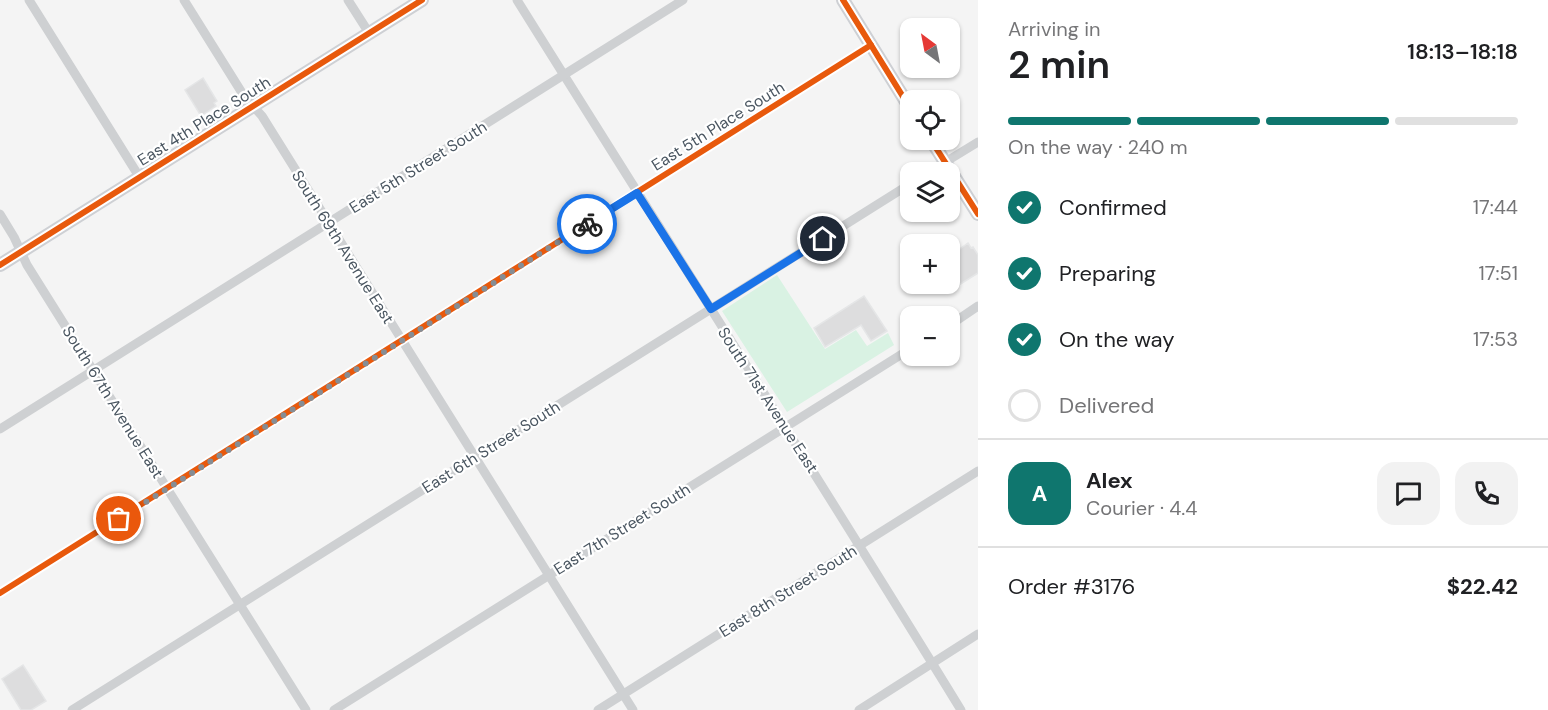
<!DOCTYPE html>
<html lang="en">
<head>
<meta charset="utf-8">
<style>
  :root { --surface:#fff; --page:#f2f2f2; --text:#202124; --muted:#757577; --line:#e0e0e0; --accent:#0f766e }
  body { margin:0; font-family:"DM Sans",sans-serif; background:var(--page); color:var(--text); height:100vh; display:flex; flex-direction:column; font-size:22px; white-space:nowrap }
  * { box-sizing:border-box; margin:0 }
  p { font-size:20px; color:var(--muted) }
  .icon { flex:none; width:33px; height:33px; fill:none; stroke:currentColor; stroke-width:2; stroke-linecap:round; stroke-linejoin:round }
  .map { position:relative; flex:1; overflow:hidden }
  .details { display:flex; flex-direction:column; background:var(--surface); width:570px }
  .details>* { flex:none }
  .needle { width:39px; rotate:328deg }
  .fabs { position:absolute; left:900px; top:18px; display:grid; gap:12px }
  .fabs a { display:grid; place-items:center; width:60px; height:60px; border-radius:12px; background:var(--surface); box-shadow:0 2px 4px #0004; font-size:30px }
  .pin { position:absolute; display:grid; place-items:center; width:51px; height:51px; color:#fff; margin:-26px; border:3px solid #fff; border-radius:50%; box-shadow:0 2px 6px #0007 }
  .courier { position:absolute; display:grid; place-items:center; width:60px; height:60px; margin:-30px; border:4px solid #1a73e8; border-radius:50%; background:#fff; color:#222; box-shadow:0 2px 8px #0007 }
  .headline em { font-style:normal; font-weight:600 }
  .headline div { display:flex; flex-direction:column-reverse }
  .headline { display:flex; align-items:center; justify-content:space-between; height:102px; padding:0 30px }
  h1 { font-size:39px; font-weight:600; line-height:45px }
  .bar { display:grid; grid-template-columns:repeat(4,1fr); gap:9px 6px; align-content:center; height:72px; padding:0 30px }
  .bar i { height:8px; border-radius:4px; background:var(--line) }
  .bar .on { background:var(--accent) }
  .bar p { grid-column:span 4 }
  .line { display:flex; align-items:center; gap:15px; padding:0 30px; border-top:2px solid var(--line) }
  .line div { flex:1 }
  .round { display:grid; place-items:center; flex:none; width:63px; height:63px; border-radius:18px; background:var(--page) }
  ol { padding:0 30px; list-style:none }
  li { display:flex; align-items:center; gap:18px; height:66px }
  li p { margin-inline-start:auto }
  li .icon { padding:6px; border-radius:50%; background:var(--accent); color:#fff; stroke-width:4 }
  li:last-child { color:var(--muted) }
  li i { width:33px; height:33px; border:3px solid var(--line); border-radius:50% }
  main { display:flex; flex:1; min-height:0 }
  .map>svg:first-child { display:block }
  .green { fill:#d9f2e3 }
  .building { fill:#ddddde; stroke:#e5e6e7; stroke-width:1.5 }
  .lines { fill:none; stroke-linecap:round; stroke-linejoin:round }
  .street { stroke:#ced0d2; stroke-width:9 }
  .secondary { stroke:#ced0d4; stroke-width:14 }
  .cycleway-casing { stroke:#fff; stroke-width:10 }
  .cycleway { stroke:#e8590c; stroke-width:6 }
  .done { stroke:#868d94; stroke-width:6; stroke-dasharray:0 10.8 }
  .route { stroke:#1a73e8; stroke-width:8 }
  .labels { text-anchor:middle; dominant-baseline:central; stroke-width:4.5; stroke-linejoin:round; paint-order:stroke }
  .street-label { font-size:16px; fill:#4a5661; stroke:#fff }
</style>
</head>
<body>
<main>
<div class="map">
<svg width="978" height="710" viewBox="0 0 978 710">
  <rect width="100%" height="100%" fill="#f4f4f4"/>
  <polygon class="green" points="777,275 825,349 856,330 867,346 888,333 894,345 787,412 722,311"/>
  <g class="building">
    <polygon points="203,78 217,101 214,103 216,106 201,116 185,90"/>
    <polygon points="968,243 971,248 973,247 978,255 978,273 959,285 950,271 950,256"/>
    <polygon points="864,296 887,331 871,341 861,325 825,347 814,328"/>
    <polygon points="23,665 46,701 31,710 21,710 2,679"/>
  </g>
  <g class="lines">
    <g class="street">
      <polyline points="29,0 140,178"/>
      <polyline points="184,0 244,96 262,116 633,710"/>
      <polyline points="348,0 369,33"/>
      <path d="M517,0C665,237 815,472 961,710"/>
      <polyline points="929,172 978,142"/>
      <polyline points="0,214 14,237 27,265 306,710"/>
      <polyline points="950,325 978,306"/>
      <polyline points="0,429 683,0"/>
      <polyline points="0,593 871,45"/>
      <polyline points="72,710 910,184"/>
      <polyline points="334,710 910,349"/>
      <polyline points="598,710 978,471"/>
      <polyline points="859,710 978,634"/>
    </g>
    <g class="secondary">
      <polyline points="843,0 910,108"/>
      <polyline points="931,140 978,214"/>
      <polyline points="0,265 422,0"/>
    </g>
    <g class="cycleway-casing">
      <g id="cycleway">
        <polyline points="843,0 910,108"/>
        <polyline points="931,140 978,214"/>
        <polyline points="0,265 422,0"/>
        <polyline points="0,593 871,45"/>
      </g>
    </g>
    <use href="#cycleway" class="cycleway"/>
  </g>
  <g class="lines">
    <polyline class="done" points="119,519 587,224"/>
    <polyline class="route" points="587,224 637,193 711,309 823,239"/>
  </g>
  <g class="labels">
    <g class="street-label">
      <text transform="translate(204 121) rotate(-32)">East 4th Place South</text>
      <text transform="translate(718 126) rotate(-32)">East 5th Place South</text>
      <text transform="translate(418 167) rotate(-32)">East 5th Street South</text>
      <text transform="translate(343 247) rotate(58)">South 69th Avenue East</text>
      <text transform="translate(768 400) rotate(57)">South 71st Avenue East</text>
      <text transform="translate(113 402) rotate(58)">South 67th Avenue East</text>
      <text transform="translate(491 447) rotate(-32)">East 6th Street South</text>
      <text transform="translate(622 529) rotate(-32)">East 7th Street South</text>
      <text transform="translate(788 591) rotate(-32)">East 8th Street South</text>
    </g>
  </g>
</svg>
<div class="fabs">
<a><svg class="needle" viewBox="-14 -14 28 28"><path d="M0-13l5 13h-10z" fill="#e53935"/><path d="M0 13l5-13h-10z" fill="#757577"/></svg></a>
<a><svg class="icon" aria-label="locate" viewBox="0 0 24 24"><circle cx="12" cy="12" r="6"/><path d="M12 2v4M12 18v4M2 12h4M18 12h4"/></svg></a>
<a><svg class="icon" aria-label="layers" viewBox="0 0 24 24"><path d="M12 4l9 5-9 5-9-5zM3 14l9 5 9-5"/></svg></a>
<a>+</a>
<a>−</a>
</div>
<div class="pin" style="left:119px;top:519px;background:#ea580c"><svg class="icon" aria-label="bag" viewBox="0 0 24 24"><path d="M5 8h14l-1 12H6zM9 8a3 3 0 0 1 6 0"/></svg></div>
<div class="pin" style="left:823px;top:239px;background:#1f2937"><svg class="icon" aria-label="home" viewBox="0 0 24 24"><path d="M3 11l9-7 9 7M6 9v11h12V9"/></svg></div>
<div class="courier" style="left:587px;top:224px"><svg class="icon" aria-label="bike" viewBox="0 0 24 24"><circle cx="6" cy="16" r="4"/><circle cx="18" cy="16" r="4"/><path d="M6 16l4-8h5l3 8M10 8l3 8H6M13 5h3"/></svg></div>
</div>
<section class="details">
<div class="headline"><div><h1>2 min</h1><p>Arriving in</p></div><em>18:13–18:18</em></div>
<div class="bar"><i class="on"></i><i class="on"></i><i class="on"></i><i></i><p>On the way · 240 m</p></div>
<ol>
<li><svg class="icon" aria-label="check" viewBox="0 0 24 24"><path d="M5 12l5 5 9-10"/></svg>Confirmed<p>17:44</p></li>
<li><svg class="icon" aria-label="check" viewBox="0 0 24 24"><path d="M5 12l5 5 9-10"/></svg>Preparing<p>17:51</p></li>
<li><svg class="icon" aria-label="check" viewBox="0 0 24 24"><path d="M5 12l5 5 9-10"/></svg>On the way<p>17:53</p></li>
<li><i></i>Delivered</li>
</ol>
<div class="line" style="height:108px"><b class="round" style="background:var(--accent);color:#fff">A</b><div><b>Alex</b><p>Courier · 4.4</p></div><a class="round"><svg class="icon" aria-label="chat" viewBox="0 0 24 24"><path d="M4 5h16v11H9l-5 4z"/></svg></a><a class="round"><svg class="icon" aria-label="phone" viewBox="0 0 24 24"><path d="M5 4h4l2 5-3 2q2 4 5 5l2-3 5 2v4C11 20 4 13 5 4z"/></svg></a></div>
<div class="line" style="height:78px"><div>Order #3176</div><b>$22.42</b></div>
</section>
</main>
</body>
</html>
